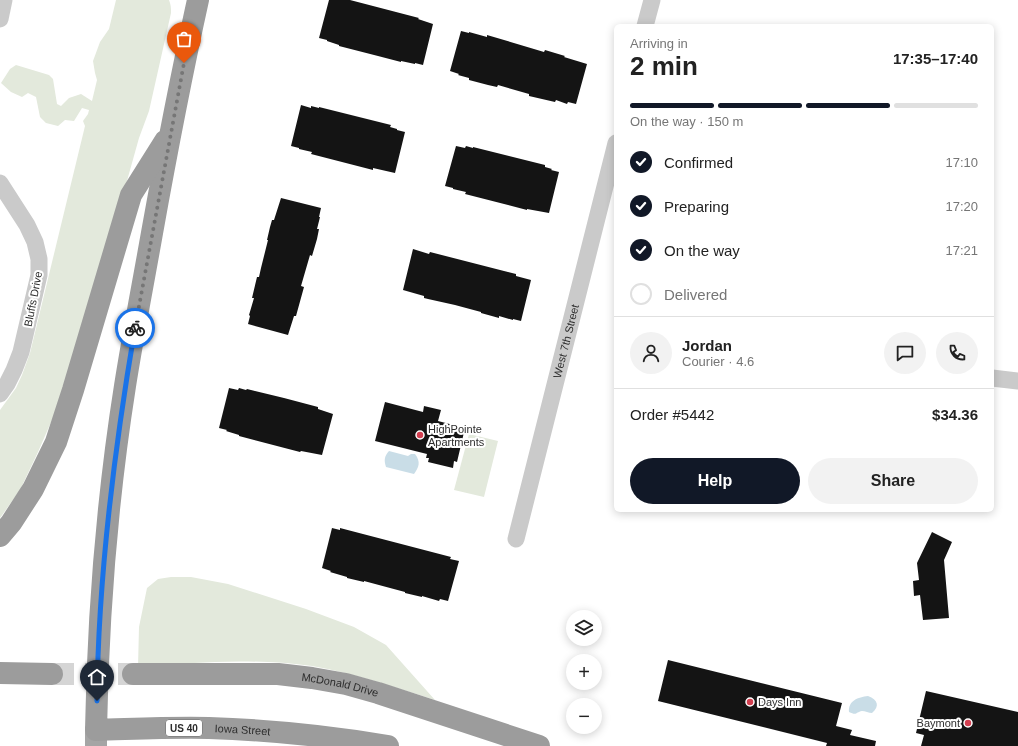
<!DOCTYPE html>
<html lang="en">
<head>
<meta charset="utf-8">
<style>
  :root { --surface:#fff; --page:#f2f2f2; --text:#222; --muted:#767676; --line:#e0e0e0; --accent:#111827 }
  body { margin:0; font-family:Helvetica,sans-serif; background:var(--page); color:var(--text); height:100vh; display:flex; flex-direction:column; font-size:15px; white-space:nowrap }
  * { box-sizing:border-box; margin:0 }
  p { font-size:13px; color:var(--muted) }
  .icon { flex:none; width:22px; height:22px; fill:none; stroke:currentColor; stroke-width:2; stroke-linecap:round; stroke-linejoin:round }
  .map { position:relative; flex:1; overflow:hidden }
  .sheet { position:absolute; left:614px; top:24px; width:380px; height:488px; display:flex; flex-direction:column; background:var(--surface); border-radius:6px; box-shadow:0 2px 10px #0003 }
  .sheet>* { flex:none }
  .tools { position:absolute; left:566px; top:610px; display:grid; gap:8px }
  .tools a { display:grid; place-items:center; width:36px; height:36px; border-radius:50%; background:var(--surface); box-shadow:0 2px 10px #0003; font-size:20px }
  .pin { position:absolute; display:grid; place-items:center; width:34px; height:34px; color:#fff; margin:-41px -17px; border-radius:50% 50% 50% 0; rotate:-45deg; box-shadow:0 0 4px #0007 }
  .pin .icon { rotate:45deg }
  .courier { position:absolute; display:grid; place-items:center; width:40px; height:40px; margin:-20px; border:3px solid #1a73e8; border-radius:50%; background:#fff; color:#222; box-shadow:0 1px 5px #0007 }
  .head em { font-style:normal; font-weight:700 }
  .head div { display:flex; flex-direction:column-reverse }
  .head { display:flex; align-items:center; justify-content:space-between; height:68px; padding:0 16px }
  h1 { font-size:26px; font-weight:700; line-height:30px }
  .bar { display:grid; grid-template-columns:repeat(4,1fr); gap:6px 4px; align-content:center; height:48px; padding:0 16px }
  .bar i { height:5px; border-radius:3px; background:var(--line) }
  .bar .selected { background:var(--accent) }
  .bar p { grid-column:span 4 }
  .line { display:flex; align-items:center; gap:10px; padding:0 16px; border-top:1px solid var(--line) }
  .line div { flex:1 }
  .round { display:grid; place-items:center; flex:none; width:42px; height:42px; border-radius:21px; background:var(--page) }
  ol { padding:0 16px; list-style:none }
  li { display:flex; align-items:center; gap:12px; height:44px }
  li p { margin-inline-start:auto }
  li .icon { padding:4px; border-radius:50%; background:var(--accent); color:#fff; stroke-width:4 }
  li:last-child { color:var(--muted) }
  li i { width:22px; height:22px; border:2px solid var(--line); border-radius:50% }
  .cta { display:flex; gap:8px; margin-top:auto; padding:8px 16px }
  .cta a { flex:1; height:46px; border-radius:24px; background:var(--accent); color:#fff; font-size:16px; font-weight:700; line-height:46px; text-align:center }
  .cta a+a { background:var(--page); color:var(--text) }
  .map>svg:first-child { display:block }
  .green { fill:#e3e9dc }
  .water { fill:#c9dde7 }
  .building { fill:#141414 }
  .lines { fill:none; stroke-linecap:round; stroke-linejoin:round }
  .trunk-tunnel { stroke:#d5d5d5; stroke-width:22; stroke-dasharray:22 11; stroke-linecap:butt }
  .minor { stroke:#cacaca; stroke-width:17 }
  .primary { stroke:#a5a5a5; stroke-width:22 }
  .trunk { stroke:#9c9c9c; stroke-width:22 }
  .done { stroke:#767676; stroke-width:4; stroke-dasharray:0 7.2 }
  .route { stroke:#1a73e8; stroke-width:5 }
  .poi-dot { fill:#d33f50; stroke:#fff; stroke-width:1.5 }
  .labels { text-anchor:middle; dominant-baseline:central; stroke-width:4; stroke-linejoin:round; paint-order:stroke }
  .shield { fill:#fff; stroke:#6c6c6c; stroke-width:1 }
  .shield-label { font-size:10px; font-weight:bold; fill:#2d2d2d }
  .street-label { font-size:11px; fill:#2d2d2d; stroke:#fff }
  .poi-label { font-size:11px; fill:#2d2d2d; stroke:#fff; text-anchor:start }
</style>
</head>
<body>
<div class="map">
<svg width="1018" height="746" viewBox="0 0 1018 746">
  <rect width="100%" height="100%" fill="#fff"/>
  <g class="green">
    <path d="M116,0H169C171,5 171,8 171,13L149,111L139,138L83,338L55,413L38,452L20,490L0,518V410L16,388L22,375L30,353L85,126L83,121L88,114L89,110L82,108L74,121L65,120L58,126L46,123L40,117L36,97L28,93L22,97L11,92L1,83L10,69L16,65L49,75L53,79L57,104L61,106L69,98L81,94L92,101L97,80L95,73L93,61L100,42L109,29Z"/>
    <polygon points="469,434 498,441 484,497 454,490"/>
    <path d="M171,577H191L228,584L306,609L354,627L386,645L435,700C394,687 354,673 312,666C254,658 196,662 138,667L139,627L147,588L158,579Z"/>
  </g>
  <g class="water">
    <path d="M389,451L408,456L411,454H415C421,462 419,467 414,474L386,467C384,460 384,457 389,451Z"/>
    <path d="M868,696C878,700 880,706 872,713C869,713 865,711 862,711C856,712 857,716 849,712C848,701 858,697 868,696Z"/>
  </g>
  <g class="building">
    <polygon points="329,0 350,0 419,18 418,19 433,24 423,65 415,63 415,64 401,61 401,62 378,56 339,46 339,45 327,41 327,40 319,38"/>
    <polygon points="461,31 469,33 469,32 487,37 487,35 544,52 545,50 565,56 564,57 587,64 576,104 568,102 567,104 556,100 555,102 529,96 529,94 498,85 497,87 488,85 469,80 469,78 458,75 459,74 450,71"/>
    <polygon points="301,105 311,108 311,106 319,108 319,107 391,125 390,127 397,129 397,130 405,132 395,173 373,168 373,170 311,154 312,152 299,149 299,148 291,146"/>
    <polygon points="456,146 465,148 466,146 473,148 473,147 545,165 545,167 552,169 551,170 559,172 549,213 527,209 527,210 465,194 466,192 453,189 453,188 445,186"/>
    <polygon points="281,198 321,208 319,217 320,217 317,229 319,229 317,239 312,256 310,255 301,286 304,287 296,316 294,316 288,335 248,324 250,316 249,315 254,298 252,298 257,277 259,277 261,268 268,240 267,240 270,227 272,220 274,220"/>
    <polygon points="413,249 429,254 430,252 504,271 516,274 516,276 531,280 521,321 513,319 513,320 499,316 499,318 481,313 481,312 455,305 428,299 424,298 424,296 403,290"/>
    <polygon points="229,388 238,390 239,388 246,390 247,389 284,398 318,407 318,409 333,414 322,455 301,451 300,452 239,436 239,435 226,431 227,430 219,428"/>
    <polygon points="385,402 423,412 424,406 441,410 438,421 465,428 457,462 454,461 453,468 428,462 429,458 426,458 427,454 375,441"/>
    <polygon points="332,528 340,530 340,528 451,557 450,559 459,561 448,601 440,599 439,601 422,596 422,597 405,593 405,592 364,581 364,582 347,578 347,577 330,572 331,571 322,568"/>
    <polygon points="932,532 952,542 944,560 949,618 923,620 920,595 914,596 913,581 919,580 917,563"/>
    <polygon points="668,660 842,703 836,726 852,730 850,735 876,741 875,746 826,746 827,743 658,701"/>
    <polygon points="926,691 1018,712 1018,746 921,746 924,735 916,733"/>
  </g>
  <g class="lines">
    <polyline class="trunk-tunnel" points="52,674 133,674"/>
    <g class="minor">
      <polyline points="0,19 4,0"/>
      <polyline points="645,26 652,0"/>
      <polyline points="0,183 27,225 35,242 39,259 39,275 21,352 14,370 7,384 0,394"/>
      <polyline points="992,378 1018,381"/>
      <path id="s1" d="M516,539L616,143"/>
    </g>
    <polyline class="primary" points="96,746 96,730"/>
    <g class="trunk">
      <path id="s2" d="M198,0C181,77 166,155 152,233C143,284 133,335 125,386C107,500 98,615 96,730C134,729 172,727 209,728C269,730 329,736 388,746"/>
      <polyline points="0,536 11,523 33,489 56,442 73,390 131,195 165,141"/>
      <polyline points="0,673 52,674"/>
      <path id="s3" d="M133,674H278L312,678L346,684L378,693L539,746"/>
    </g>
  </g>
  <g class="lines">
    <polyline class="done" points="135,328 184,63"/>
    <path class="route" d="M97,701C98,576 114,451 135,328"/>
  </g>
  <g class="poi-dot">
    <circle cx="420" cy="435" r="4"/>
    <circle cx="750" cy="702" r="4"/>
    <circle cx="968" cy="723" r="4"/>
  </g>
  <g class="labels">
    <rect class="shield" x="166" y="720" width="36" height="16" rx="3"/>
    <g class="shield-label">
      <text x="184" y="728">US 40</text>
    </g>
    <g class="street-label">
      <text transform="translate(33 299) rotate(-79)">Bluffs Drive</text>
      <text stroke="none"><textPath href="#s1" startOffset="204">West 7th Street</textPath></text>
      <text stroke="none"><textPath href="#s3" startOffset="208">McDonald Drive</textPath></text>
      <text stroke="none"><textPath href="#s2" startOffset="885">Iowa Street</textPath></text>
    </g>
    <g class="poi-label">
      <text x="428" y="429">HighPointe<tspan x="428" dy="13">Apartments</tspan></text>
      <text x="758" y="702">Days Inn</text>
      <text x="960" y="723" text-anchor="end">Baymont</text>
    </g>
  </g>
</svg>
<div class="tools">
<a><svg class="icon" aria-label="layers" viewBox="0 0 24 24"><path d="M12 4l9 5-9 5-9-5zM3 14l9 5 9-5"/></svg></a>
<a>+</a>
<a>−</a>
</div>
<div class="pin" style="left:184px;top:63px;background:#ea580c"><svg class="icon" aria-label="bag" viewBox="0 0 24 24"><path d="M5 8h14l-1 12H6zM9 8a3 3 0 0 1 6 0"/></svg></div>
<div class="pin" style="left:97px;top:701px;background:#1f2937"><svg class="icon" aria-label="home" viewBox="0 0 24 24"><path d="M3 11l9-7 9 7M6 9v11h12V9"/></svg></div>
<div class="courier" style="left:135px;top:328px"><svg class="icon" aria-label="bike" viewBox="0 0 24 24"><circle cx="6" cy="16" r="4"/><circle cx="18" cy="16" r="4"/><path d="M6 16l4-8h5l3 8M10 8l3 8H6M13 5h3"/></svg></div>
<section class="sheet">
<div class="head"><div><h1>2 min</h1><p>Arriving in</p></div><em>17:35–17:40</em></div>
<div class="bar"><i class="selected"></i><i class="selected"></i><i class="selected"></i><i></i><p>On the way · 150 m</p></div>
<ol>
<li><svg class="icon" aria-label="check" viewBox="0 0 24 24"><path d="M5 12l5 5 9-10"/></svg>Confirmed<p>17:10</p></li>
<li><svg class="icon" aria-label="check" viewBox="0 0 24 24"><path d="M5 12l5 5 9-10"/></svg>Preparing<p>17:20</p></li>
<li><svg class="icon" aria-label="check" viewBox="0 0 24 24"><path d="M5 12l5 5 9-10"/></svg>On the way<p>17:21</p></li>
<li><i></i>Delivered</li>
</ol>
<div class="line" style="height:72px"><a class="round"><svg class="icon" aria-label="person" viewBox="0 0 24 24"><circle cx="12" cy="8" r="4"/><path d="M4 21q1-7 8-7t8 7"/></svg></a><div><b>Jordan</b><p>Courier · 4.6</p></div><a class="round"><svg class="icon" aria-label="chat" viewBox="0 0 24 24"><path d="M4 5h16v11H9l-5 4z"/></svg></a><a class="round"><svg class="icon" aria-label="phone" viewBox="0 0 24 24"><path d="M5 4h4l2 5-3 2q2 4 5 5l2-3 5 2v4C11 20 4 13 5 4z"/></svg></a></div>
<div class="line" style="height:52px"><div>Order #5442</div><b>$34.36</b></div>
<div class="cta"><a>Help</a><a>Share</a></div>
</section>
</div>
</body>
</html>
